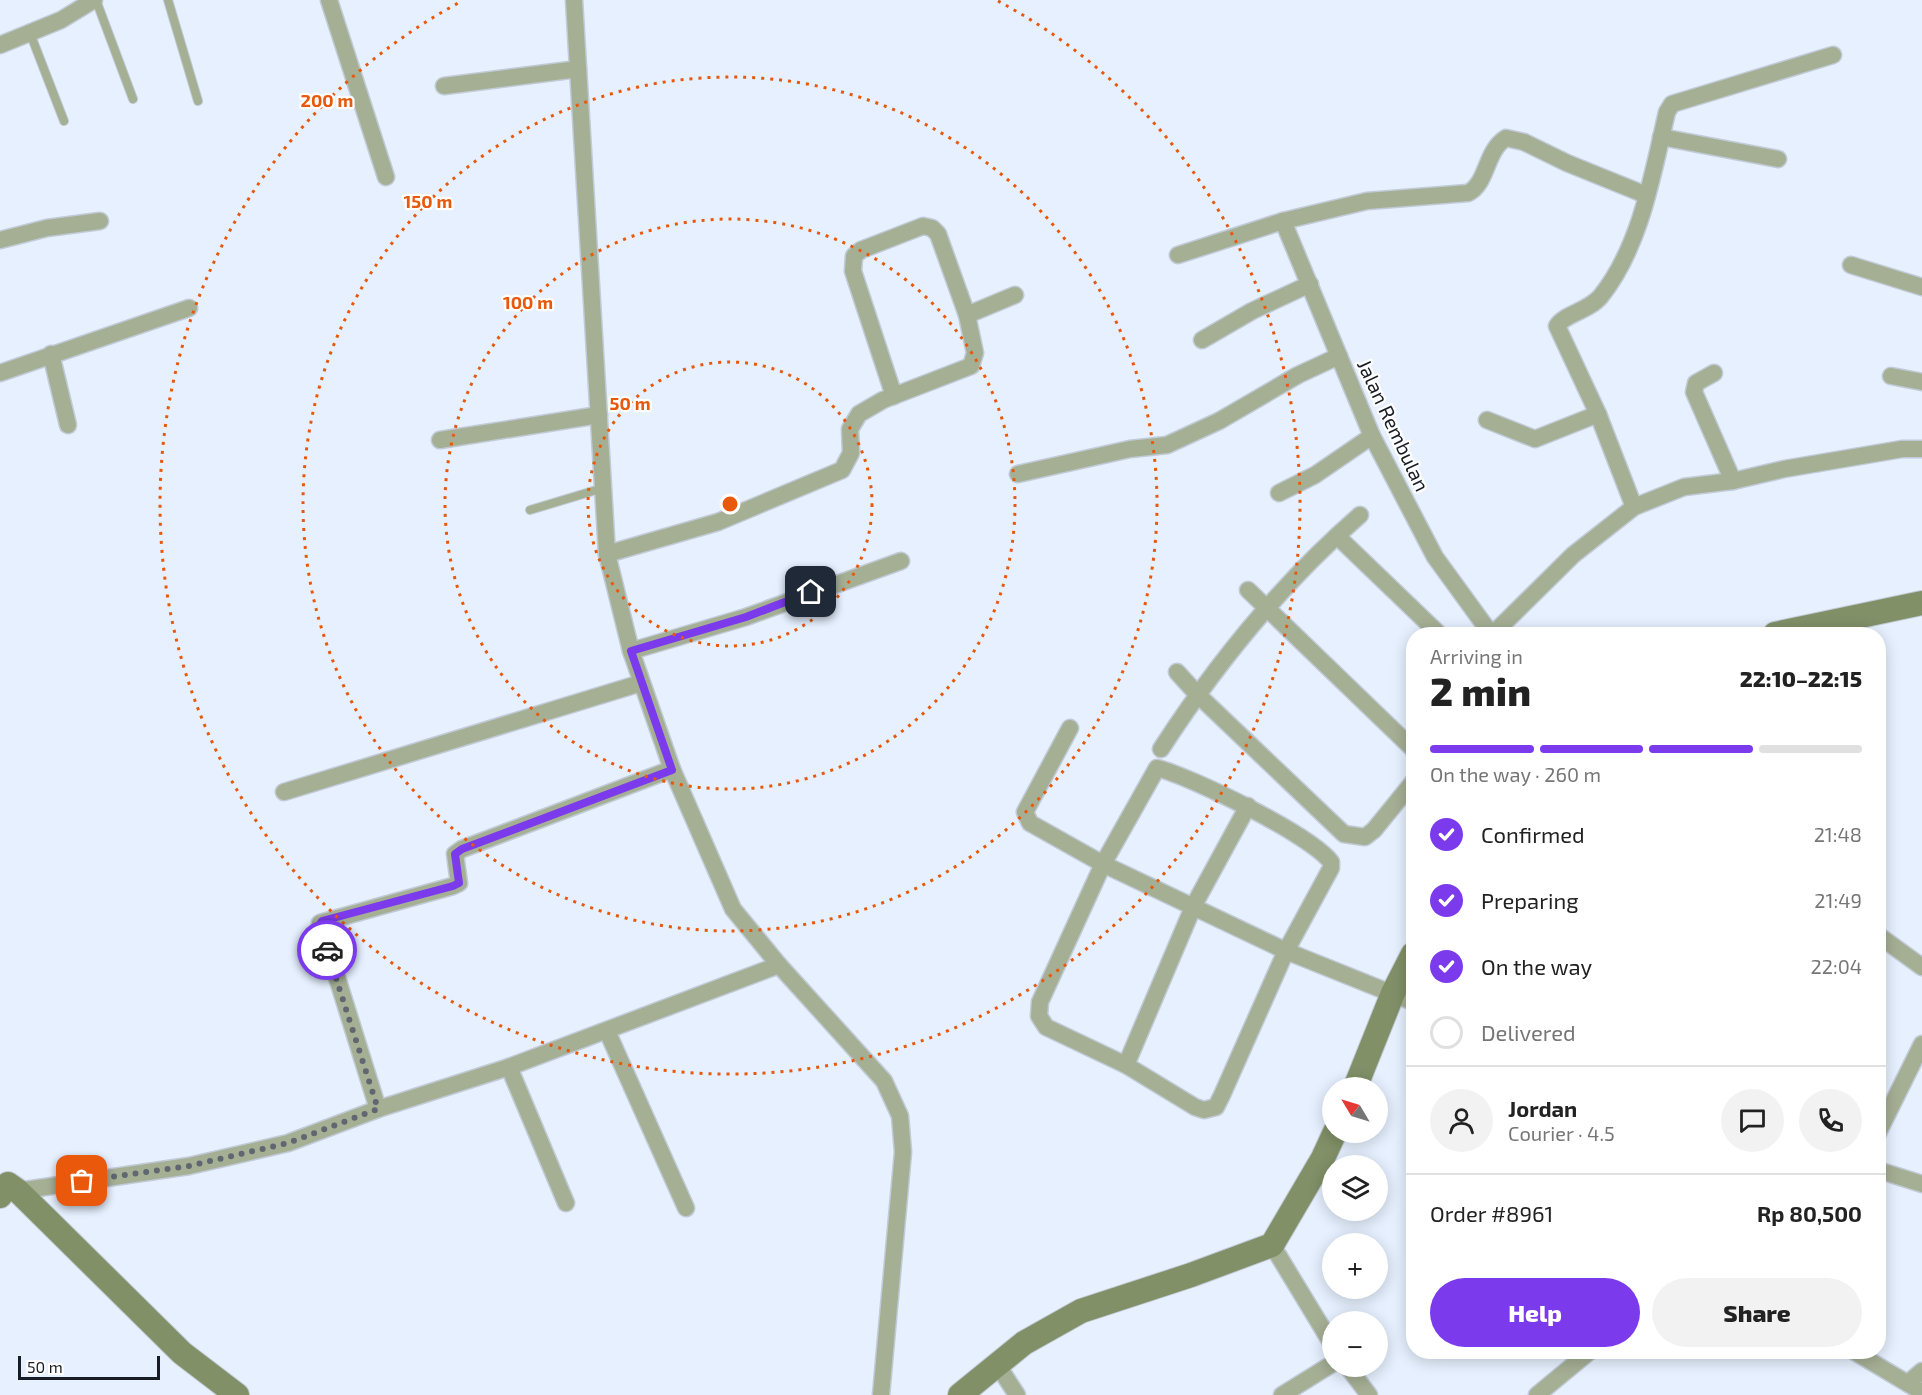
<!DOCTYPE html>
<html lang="en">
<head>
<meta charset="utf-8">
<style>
  :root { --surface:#fff; --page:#f2f2f2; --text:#222; --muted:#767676; --line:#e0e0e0; --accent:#7c3aed }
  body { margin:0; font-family:"Exo 2",sans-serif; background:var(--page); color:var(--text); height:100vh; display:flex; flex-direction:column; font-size:22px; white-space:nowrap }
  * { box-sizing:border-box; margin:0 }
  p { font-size:20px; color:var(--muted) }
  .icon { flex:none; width:33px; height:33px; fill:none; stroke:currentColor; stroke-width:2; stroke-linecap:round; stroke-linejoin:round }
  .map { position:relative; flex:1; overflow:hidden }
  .details { position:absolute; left:1406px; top:627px; width:480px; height:732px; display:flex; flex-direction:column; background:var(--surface); border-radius:24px; box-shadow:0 3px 15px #0003 }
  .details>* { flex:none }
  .needle { width:39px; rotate:308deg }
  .fabs { position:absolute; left:1322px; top:1077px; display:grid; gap:12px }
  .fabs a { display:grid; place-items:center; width:66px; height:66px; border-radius:50%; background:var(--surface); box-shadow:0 3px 15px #0003; font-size:30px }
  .scale { position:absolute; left:18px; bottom:15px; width:142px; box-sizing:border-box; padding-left:6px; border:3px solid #181d25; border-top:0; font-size:16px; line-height:21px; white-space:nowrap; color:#181d25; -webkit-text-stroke:4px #fff; paint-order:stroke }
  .pin { position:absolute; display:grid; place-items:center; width:51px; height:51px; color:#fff; margin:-26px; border-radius:12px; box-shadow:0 3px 9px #0006 }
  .courier { position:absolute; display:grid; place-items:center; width:60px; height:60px; margin:-30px; border:4px solid #7c3aed; border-radius:50%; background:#fff; color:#222; box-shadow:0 2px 8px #0007 }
  .summary em { font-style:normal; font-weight:800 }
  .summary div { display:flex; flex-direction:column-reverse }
  .summary { display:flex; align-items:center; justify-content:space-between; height:102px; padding:0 24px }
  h1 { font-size:39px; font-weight:800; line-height:45px }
  .bar { display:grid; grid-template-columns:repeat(4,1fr); gap:9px 6px; align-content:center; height:72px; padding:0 24px }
  .bar i { height:8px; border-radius:4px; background:var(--line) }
  .bar .active { background:var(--accent) }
  .bar p { grid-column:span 4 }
  .line { display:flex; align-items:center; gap:15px; padding:0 24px; border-top:2px solid var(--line) }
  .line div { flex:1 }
  .round { display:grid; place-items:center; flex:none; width:63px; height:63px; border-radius:32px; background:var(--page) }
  ol { padding:0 24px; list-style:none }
  li { display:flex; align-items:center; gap:18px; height:66px }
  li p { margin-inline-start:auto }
  li .icon { padding:6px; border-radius:50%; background:var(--accent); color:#fff; stroke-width:4 }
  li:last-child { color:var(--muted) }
  li i { width:33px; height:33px; border:3px solid var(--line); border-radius:50% }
  .primary-button { display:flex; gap:12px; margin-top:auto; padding:12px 24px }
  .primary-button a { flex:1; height:69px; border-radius:36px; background:var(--accent); color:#fff; font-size:24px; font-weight:800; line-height:69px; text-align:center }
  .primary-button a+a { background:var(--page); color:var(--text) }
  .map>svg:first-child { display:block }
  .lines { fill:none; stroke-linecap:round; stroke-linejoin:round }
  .lane-casing { stroke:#c1cad7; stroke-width:10 }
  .street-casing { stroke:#c1cad7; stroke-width:19 }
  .secondary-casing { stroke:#c1cad7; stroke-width:26 }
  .lane { stroke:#a5af94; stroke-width:8 }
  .street { stroke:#a5af94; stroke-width:16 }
  .secondary { stroke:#819067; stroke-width:24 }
  .done { stroke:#606771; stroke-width:6; stroke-dasharray:0 10.8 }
  .route { stroke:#7c3aed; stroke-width:8 }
  .ring { fill:none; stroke:#e8590c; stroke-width:3; stroke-dasharray:3 6 }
  .labels { text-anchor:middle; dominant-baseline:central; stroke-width:4.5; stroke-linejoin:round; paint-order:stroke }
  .street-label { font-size:20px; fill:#181d25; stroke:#fff }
  .centre { fill:#e8590c; stroke:#fff; stroke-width:3 }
  .ring-label { font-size:18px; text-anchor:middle; font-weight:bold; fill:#e8590c; stroke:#fff; stroke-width:4.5; stroke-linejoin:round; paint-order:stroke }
</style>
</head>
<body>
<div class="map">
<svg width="1922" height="1395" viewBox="0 0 1922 1395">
  <rect width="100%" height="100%" fill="#e6f0fe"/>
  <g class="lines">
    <g class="lane-casing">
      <g id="lane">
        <polyline points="96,0 133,99"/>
        <polyline points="168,0 198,101"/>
        <polyline points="30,33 64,121"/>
        <polyline points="530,510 603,488"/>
      </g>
    </g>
    <g class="street-casing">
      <g id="street">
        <polyline points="329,0 386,177"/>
        <polyline points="574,0 607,554 631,651 672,769 733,909 779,965 884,1081 900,1116 903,1152 881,1395"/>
        <polyline points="0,45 61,20 94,0"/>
        <polyline points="444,86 578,69"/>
        <polyline points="1661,137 1778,159"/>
        <polyline points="1283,221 1372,436 1435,557 1491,634"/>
        <polyline points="0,240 47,228 100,221"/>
        <path d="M1178,255L1283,221L1367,201L1468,193C1488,183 1485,151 1506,138L1524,142L1567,163L1646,195"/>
        <polyline points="1851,265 1922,287"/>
        <polyline points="1202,340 1252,311 1310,284"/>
        <polyline points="51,354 68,425"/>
        <polyline points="0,373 189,308"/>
        <polyline points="1714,373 1696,383 1694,392 1733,481"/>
        <polyline points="1891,376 1922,382"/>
        <polyline points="894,396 853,271 854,256 861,250 923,226 932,228 938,234 967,315"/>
        <polyline points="1487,420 1535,439 1598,414"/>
        <polyline points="440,440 599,415"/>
        <polyline points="1018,474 1130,449 1167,445 1219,421 1298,375 1339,356"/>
        <polyline points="1279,493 1315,475 1372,436"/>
        <path d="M1634,507L1598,414L1557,326C1564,314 1589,311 1601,296C1641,246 1653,172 1667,112L1672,104L1833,55"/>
        <polyline points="1337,536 1439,634"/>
        <polyline points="607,554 718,522 842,470 851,453 850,429 859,414 883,400 971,366 975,353 967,315 1015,295"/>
        <polyline points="1248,590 1413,749"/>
        <polyline points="1493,634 1573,555 1634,507 1684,487 1733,481 1784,469 1902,449 1922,449"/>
        <polyline points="631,651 746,617 901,561"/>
        <polyline points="1177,672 1197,694 1344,834 1365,837 1374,830 1413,782"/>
        <polyline points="1070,728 1025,812 1030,823 1103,864 1286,951 1413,1002"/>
        <path d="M1161,749C1216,664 1283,582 1360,515"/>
        <path d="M1157,768C1192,777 1311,835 1331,862V868L1286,951L1222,1095L1216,1107L1204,1110L1195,1107L1126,1065L1046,1027L1039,1016L1040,1002L1103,864Z"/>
        <polyline points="284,792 641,683"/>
        <polyline points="1878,935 1922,967"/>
        <polyline points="607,1031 686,1208"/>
        <polyline points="1126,1065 1194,905 1248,806"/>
        <polyline points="509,1067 566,1203"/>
        <polyline points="378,1109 320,923 453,886 459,883 455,854 462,849 672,769"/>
        <polyline points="1878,1133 1922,1044"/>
        <polyline points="1878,1170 1922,1184"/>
        <polyline points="18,1191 189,1166 288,1143 378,1109 509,1067 779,965"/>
        <polyline points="1272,1245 1332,1344"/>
        <polyline points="1855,1352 1922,1392"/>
        <polyline points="997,1364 1017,1395"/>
        <polyline points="1347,1366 1369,1395"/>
        <polyline points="1908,1383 1922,1371"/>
        <polyline points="1282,1395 1332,1364"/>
        <polyline points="1537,1395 1589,1352"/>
      </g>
    </g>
    <g class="secondary-casing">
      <g id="secondary">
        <polyline points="1775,634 1922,603"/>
        <polyline points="1355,1088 1393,993 1413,954"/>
        <polyline points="0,1196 8,1184 18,1191 182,1353 237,1395"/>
        <polyline points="960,1395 1024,1343 1081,1311 1191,1275 1272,1245 1323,1158 1335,1132"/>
      </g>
    </g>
    <use href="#lane" class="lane"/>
    <use href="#street" class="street"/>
    <use href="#secondary" class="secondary"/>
  </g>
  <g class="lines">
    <polyline class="done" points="82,1181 189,1166 288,1143 378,1109 327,950"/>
    <polyline class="route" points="327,950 319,926 322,921 453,886 459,883 455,854 462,849 672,770 631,651 746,617 811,592"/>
  </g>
  <g class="ring">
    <circle cx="730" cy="504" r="142"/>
    <circle cx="730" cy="504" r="285"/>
    <circle cx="730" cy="504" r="427"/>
    <path d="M998 1A570 570 0 1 1 462 1"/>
  </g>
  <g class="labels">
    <g class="street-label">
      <text transform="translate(1394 425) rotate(65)">Jalan Rembulan</text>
    </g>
  </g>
  <circle cx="730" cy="504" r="9" class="centre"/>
  <g class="ring-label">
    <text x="327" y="107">200 m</text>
    <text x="428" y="208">150 m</text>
    <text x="528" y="309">100 m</text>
    <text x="630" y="410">50 m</text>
  </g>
</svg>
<div class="fabs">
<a><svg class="needle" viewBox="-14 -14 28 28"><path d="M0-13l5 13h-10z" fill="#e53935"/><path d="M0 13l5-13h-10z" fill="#767676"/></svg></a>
<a><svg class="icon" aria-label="layers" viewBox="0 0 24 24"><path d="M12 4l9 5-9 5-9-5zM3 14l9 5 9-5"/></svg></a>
<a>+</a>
<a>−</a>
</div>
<div class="scale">50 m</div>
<div class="pin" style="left:82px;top:1181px;background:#ea580c"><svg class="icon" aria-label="bag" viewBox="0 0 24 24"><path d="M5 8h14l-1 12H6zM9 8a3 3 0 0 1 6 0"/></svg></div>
<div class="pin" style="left:811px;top:592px;background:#1f2937"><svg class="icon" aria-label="home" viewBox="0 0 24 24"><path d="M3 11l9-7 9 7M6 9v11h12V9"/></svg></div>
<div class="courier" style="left:327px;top:950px"><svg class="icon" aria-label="car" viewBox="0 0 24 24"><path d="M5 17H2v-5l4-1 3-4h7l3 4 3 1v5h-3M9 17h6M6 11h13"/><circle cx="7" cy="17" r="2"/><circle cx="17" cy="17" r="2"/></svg></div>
<section class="details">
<div class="summary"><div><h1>2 min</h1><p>Arriving in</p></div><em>22:10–22:15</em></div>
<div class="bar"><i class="active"></i><i class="active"></i><i class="active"></i><i></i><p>On the way · 260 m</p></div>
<ol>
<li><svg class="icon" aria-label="check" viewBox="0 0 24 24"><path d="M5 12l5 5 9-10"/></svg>Confirmed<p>21:48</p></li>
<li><svg class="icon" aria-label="check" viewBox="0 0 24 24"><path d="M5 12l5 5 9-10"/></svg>Preparing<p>21:49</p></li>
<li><svg class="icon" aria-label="check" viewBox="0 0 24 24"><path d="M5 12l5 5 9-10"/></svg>On the way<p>22:04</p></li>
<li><i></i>Delivered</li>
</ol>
<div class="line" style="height:108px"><a class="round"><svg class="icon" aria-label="person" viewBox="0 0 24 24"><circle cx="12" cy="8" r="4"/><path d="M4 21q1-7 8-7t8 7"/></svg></a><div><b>Jordan</b><p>Courier · 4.5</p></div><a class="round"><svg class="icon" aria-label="chat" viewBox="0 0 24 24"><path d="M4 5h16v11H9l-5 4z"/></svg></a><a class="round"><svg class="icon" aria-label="phone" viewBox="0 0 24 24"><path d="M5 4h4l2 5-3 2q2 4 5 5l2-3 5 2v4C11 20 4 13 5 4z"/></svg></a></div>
<div class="line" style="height:78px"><div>Order #8961</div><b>Rp 80,500</b></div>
<div class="primary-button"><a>Help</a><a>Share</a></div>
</section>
</div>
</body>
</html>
